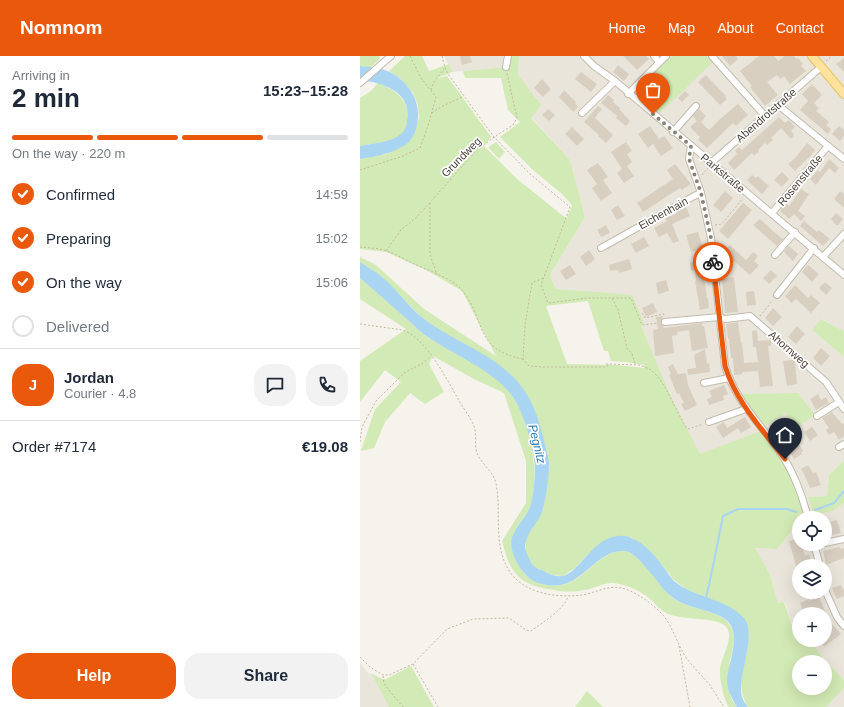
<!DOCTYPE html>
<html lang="en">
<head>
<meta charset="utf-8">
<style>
  :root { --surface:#fff; --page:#f2f2f3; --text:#1f2937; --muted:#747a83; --line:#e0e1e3; --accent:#ea580c }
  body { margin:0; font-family:Helvetica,sans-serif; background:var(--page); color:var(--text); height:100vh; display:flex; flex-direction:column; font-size:15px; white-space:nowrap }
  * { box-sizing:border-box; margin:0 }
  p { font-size:13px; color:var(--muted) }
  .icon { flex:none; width:22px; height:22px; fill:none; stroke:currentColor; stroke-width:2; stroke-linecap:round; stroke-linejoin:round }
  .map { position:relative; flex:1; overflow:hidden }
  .details { display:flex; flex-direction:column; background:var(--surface); width:360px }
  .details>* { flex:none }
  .tools { position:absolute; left:432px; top:455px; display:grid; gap:8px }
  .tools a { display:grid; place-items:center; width:40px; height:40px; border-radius:50%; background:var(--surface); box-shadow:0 4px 16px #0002; font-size:20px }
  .pin { position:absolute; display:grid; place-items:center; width:34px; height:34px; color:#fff; margin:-41px -17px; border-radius:50% 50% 50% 0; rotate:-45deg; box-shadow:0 0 4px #0007 }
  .pin .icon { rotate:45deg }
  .courier { position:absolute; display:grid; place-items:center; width:40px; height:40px; margin:-20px; border:3px solid #ea580c; border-radius:50%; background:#fff; color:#222; box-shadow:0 1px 5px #0007 }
  .headline em { font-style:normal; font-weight:800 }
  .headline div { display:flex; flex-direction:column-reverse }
  .headline { display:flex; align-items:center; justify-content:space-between; height:68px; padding:0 12px }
  h1 { font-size:26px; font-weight:800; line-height:30px }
  .bar { display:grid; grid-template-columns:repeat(4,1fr); gap:6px 4px; align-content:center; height:48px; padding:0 12px }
  .bar i { height:5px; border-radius:3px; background:var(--line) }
  .bar .selected { background:var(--accent) }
  .bar p { grid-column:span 4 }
  .line { display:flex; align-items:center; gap:10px; padding:0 12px; border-top:1px solid var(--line) }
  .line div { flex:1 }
  .round { display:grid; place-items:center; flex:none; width:42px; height:42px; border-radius:16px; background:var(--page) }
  ol { padding:0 12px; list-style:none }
  li { display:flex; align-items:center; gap:12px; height:44px }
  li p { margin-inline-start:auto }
  li .icon { padding:4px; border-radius:50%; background:var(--accent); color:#fff; stroke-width:4 }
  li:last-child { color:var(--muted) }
  li i { width:22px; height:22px; border:2px solid var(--line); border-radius:50% }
  .action { display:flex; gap:8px; margin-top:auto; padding:8px 12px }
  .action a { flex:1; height:46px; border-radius:16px; background:var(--accent); color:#fff; font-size:16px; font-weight:800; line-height:46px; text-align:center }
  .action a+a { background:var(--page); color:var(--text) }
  header { display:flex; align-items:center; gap:24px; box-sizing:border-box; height:56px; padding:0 20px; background:var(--accent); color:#fff }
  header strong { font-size:19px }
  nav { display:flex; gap:22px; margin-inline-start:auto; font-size:14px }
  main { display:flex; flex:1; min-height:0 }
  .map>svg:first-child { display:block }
  .residential { fill:#eae5da; fill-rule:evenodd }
  .green { fill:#d2eab5; fill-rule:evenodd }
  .water { fill:#a9d4f2 }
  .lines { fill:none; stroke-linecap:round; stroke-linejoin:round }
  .stream { stroke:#a9d4f2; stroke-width:2 }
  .building { fill:#d8cfc1 }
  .minor-casing { stroke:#c2bbae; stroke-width:8 }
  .major-casing { stroke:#e6c16a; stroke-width:10 }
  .path { stroke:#c4b79f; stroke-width:1; stroke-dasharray:2 2; stroke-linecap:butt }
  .minor { stroke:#fff; stroke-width:6 }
  .major { stroke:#ffe39c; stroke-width:8 }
  .done { stroke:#878178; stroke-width:4; stroke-dasharray:0 7.2 }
  .route { stroke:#ea580c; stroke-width:5 }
  .labels { text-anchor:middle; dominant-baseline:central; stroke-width:3.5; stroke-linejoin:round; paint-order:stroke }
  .street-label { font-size:11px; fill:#4b4439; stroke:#fff }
  .water-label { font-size:12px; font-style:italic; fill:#2e7ab2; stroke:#fff }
</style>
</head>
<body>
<header>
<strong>Nomnom</strong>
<nav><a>Home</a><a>Map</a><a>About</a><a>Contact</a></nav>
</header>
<main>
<section class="details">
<div class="headline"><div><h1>2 min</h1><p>Arriving in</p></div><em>15:23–15:28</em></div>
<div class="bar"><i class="selected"></i><i class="selected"></i><i class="selected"></i><i></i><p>On the way · 220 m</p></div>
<ol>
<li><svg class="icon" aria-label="check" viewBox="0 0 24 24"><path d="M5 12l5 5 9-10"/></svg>Confirmed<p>14:59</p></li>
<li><svg class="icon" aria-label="check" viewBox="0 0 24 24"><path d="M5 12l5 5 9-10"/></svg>Preparing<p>15:02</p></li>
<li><svg class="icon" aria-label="check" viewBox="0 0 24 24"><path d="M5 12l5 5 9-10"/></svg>On the way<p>15:06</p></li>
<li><i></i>Delivered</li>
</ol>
<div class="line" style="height:72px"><b class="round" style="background:var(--accent);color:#fff">J</b><div><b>Jordan</b><p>Courier · 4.8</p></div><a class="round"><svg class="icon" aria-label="chat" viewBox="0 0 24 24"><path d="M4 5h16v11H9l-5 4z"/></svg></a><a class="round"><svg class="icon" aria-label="phone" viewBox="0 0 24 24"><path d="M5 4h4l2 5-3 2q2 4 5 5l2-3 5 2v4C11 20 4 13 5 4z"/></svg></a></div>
<div class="line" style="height:52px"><div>Order #7174</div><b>€19.08</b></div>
<div class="action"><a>Help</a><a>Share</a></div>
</section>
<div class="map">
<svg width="484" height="651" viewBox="0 0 484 651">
  <rect width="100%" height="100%" fill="#f6f3ec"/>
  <g class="residential">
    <polygon points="84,0 149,0 147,11 92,16"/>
    <path d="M159,0H311L275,36L353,6L348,0H484V275L462,263L452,274L484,301V404L469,419L467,440L448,441L473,455L484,447V624L461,599L450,584H465V558H439V583L437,585L425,546L418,548L410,519L394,492L417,493L439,466V488H465V462H443L444,460L400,375L340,399L313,345L280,269L272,240L196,233L190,219L225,161L210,104L171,61L158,19ZM425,357L455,359L437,372ZM439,510H465V536H439Z"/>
    <polygon points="0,607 9,618 11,617 29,651 0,651"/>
    <polygon points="484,632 484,651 466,651"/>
  </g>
  <g class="green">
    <polygon points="0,0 19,0 20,3 10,12 0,10"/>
    <path d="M45,0H62L69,15L89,8L92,16L75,23L87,20L131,81L124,90L156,122L203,160L207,162L212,149L202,138L173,114L140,81L160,66L148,54L141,22H105L103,15L147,11L149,0H159L158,19L181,49L171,62L210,104L225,161L190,219L196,233L272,239L284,267L281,270L313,345L340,398L400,375L422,404L435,430L444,460L443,462H439V466L417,493L395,492L410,519L418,547L424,546L437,584H450L461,599L484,624V632L466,651H388C371,624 392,601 388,574C388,570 385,566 384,562L346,541L328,535L313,523L304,511L285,491L271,481L228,498L215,512L203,520L192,519L173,510L166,497V482L183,454L188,423L166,337L152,320L136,307L83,277L62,262L22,221L0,206V201L16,209L64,253L136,300L102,235L68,215L26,196L0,193V103L26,98L49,85L59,62L58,49L53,37L41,23L29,15ZM228,245L244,295H248L251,305L266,306L284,309V312L257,309L207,308L186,250ZM439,606H465V632H439Z"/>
    <polygon points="311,0 348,0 353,6 300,57 275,36"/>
    <path d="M18,27C35,34 50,43 47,64C47,69 46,75 42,78C31,87 13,87 0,90V42L11,35Z"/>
    <polygon points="136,86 145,96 139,103 128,91"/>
    <path d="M0,222C17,236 32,251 49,265C55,270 61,277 68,281C94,299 139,316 155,343C172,372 177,408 173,441C170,465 144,471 155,499C158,507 161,515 168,521C173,526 180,528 187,529C223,535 234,495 263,495C281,495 300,534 314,543C330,554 358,553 369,568C379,580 371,596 369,610C369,615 369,637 371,642C372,645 375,648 377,651H369C364,645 359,622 360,613C361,601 377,578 364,569C352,561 322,564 308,558C300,554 295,547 289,542C279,534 267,529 254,527C244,526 234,533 224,534C215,536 204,536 194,534C160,530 150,518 142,485L166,447V405L144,337L114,323L73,300L69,308L84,336L65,348L50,337L25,366L14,392L1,395L15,353L41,326L25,314L0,346V305L46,273L0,243Z"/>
    <polygon points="461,263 484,275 484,301 452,274"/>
    <polygon points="438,337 455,359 437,372 425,357 405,370 381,338"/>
    <polygon points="484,404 484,447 473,455 454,459 448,441 467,440 469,419"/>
    <polygon points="51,610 74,651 29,651 11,617 22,623 26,623"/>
    <polygon points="227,635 243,651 215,651"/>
  </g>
  <g class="water">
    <path d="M0,10C9,11 22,12 30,16C50,27 62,47 57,69C56,75 53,81 49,86C38,96 15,101 0,103V90C13,87 30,87 41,78C45,75 47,69 47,65C52,35 23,27 0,24Z"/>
    <path d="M0,206C7,211 15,215 22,221C37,233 48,251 64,263C97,288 144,301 166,337C178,356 183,380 188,401C191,412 186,441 183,453C179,469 158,482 168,500C170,503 171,508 174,510C176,512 181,514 184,515C189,518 195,521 202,520C219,518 232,482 258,480C277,478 294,498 305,513C308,517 310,521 314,525C334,542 365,542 383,561C399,578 376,620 382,641C383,645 386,648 388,651H377C372,643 367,634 367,624C368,608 380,582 370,568C359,553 327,554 312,541C298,531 280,496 264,495C235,493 222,535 187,529C180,528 173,526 168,521C158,512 147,492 153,479C157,469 166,461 170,451C174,441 176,413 174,402C170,382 165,361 155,344C139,317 94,299 68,281C61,277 55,270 49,265C32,251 17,236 0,222Z"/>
  </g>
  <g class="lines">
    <g class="stream">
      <polyline points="455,454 474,447 484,435"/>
      <polyline points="346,542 352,515 363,460 378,453 427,453 436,456"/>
    </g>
  </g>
  <g class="building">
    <polygon points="100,0 110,0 112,6 102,9"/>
    <polygon points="263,0 286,0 289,3 277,14"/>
    <polygon points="362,0 376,0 378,3 370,10"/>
    <polygon points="399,0 414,0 418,5 425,0 434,0 437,3 438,2 443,8 441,10 446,15 430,28 424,20 420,23 417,19 407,26 418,39 405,50 390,31 392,30 380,15"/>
    <polygon points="484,2 484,16 476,8"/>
    <polygon points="258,9 269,18 264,25 253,16"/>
    <polygon points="221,16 237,28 231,36 215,23"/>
    <polygon points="346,19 366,40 365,41 367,43 360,49 338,26"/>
    <polygon points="182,23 191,33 183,41 174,32"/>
    <polygon points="452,28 462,39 454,47 459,52 456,55 469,66 466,69 471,73 468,78 440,54 448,45 442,38"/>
    <polygon points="204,34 216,46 215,48 218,51 213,56 199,41"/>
    <polygon points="325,35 329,39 322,46 318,42"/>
    <polygon points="248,39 254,44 253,46 260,52 259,53 270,65 266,70 256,62 257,60 241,47"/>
    <polygon points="378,48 388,59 376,70 373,67 347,92 338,84 340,81 330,71 337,65 333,60 339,53 346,60 341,66 349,74 359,64"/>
    <polygon points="238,50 242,53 235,62 253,79 246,87 238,80 239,79 224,66"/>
    <polygon points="188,53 195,59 189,65 182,59"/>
    <polygon points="419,61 425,67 429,64 435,71 431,75 434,79 431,83 421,72 411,82 413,84 407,89 405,87 398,94 399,95 394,100 392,97 374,114 368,107 377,98 375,95 379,91 382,94"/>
    <polygon points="290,70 299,83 304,80 313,92 301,100 293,88 288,92 278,78"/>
    <polygon points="479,70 484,74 484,80 480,85 472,78"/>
    <polygon points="212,71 224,83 217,90 205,78"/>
    <polygon points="266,86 272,95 267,98 272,106 267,110 274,120 264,127 257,117 262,113 251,96"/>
    <polygon points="447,87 455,94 449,102 448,102 435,115 428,108 435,102"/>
    <polygon points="469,103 479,112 475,117 469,112 456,129 450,123 458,114 460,116"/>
    <polygon points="238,107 248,121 243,124 252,137 241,145 232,132 237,128 227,114"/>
    <polygon points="315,108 331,128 322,134 320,132 283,156 277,147 313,123 307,114"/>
    <polygon points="422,116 429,123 422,131 414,124"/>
    <polygon points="392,119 396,122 398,120 409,130 402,138 387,124"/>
    <polygon points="441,133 449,138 438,155 445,160 441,165 434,158 429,163 420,155 426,147 429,150"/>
    <polygon points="365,135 373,142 361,156 353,149"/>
    <polygon points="480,135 484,138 484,152 474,143"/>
    <polygon points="383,147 392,154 368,183 359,175"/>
    <polygon points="258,149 265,160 257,164 251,154"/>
    <polygon points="326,151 330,160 312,168 319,185 313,187 307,177 299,181 294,172 307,165 305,162 316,158 315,156"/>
    <polygon points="476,157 483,163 478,169 476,169 471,163"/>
    <polygon points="400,163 414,176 423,183 417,190 393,169"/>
    <polygon points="444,165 457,176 459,174 470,183 463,190 440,170"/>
    <polygon points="246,169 250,177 241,181 237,174"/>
    <polygon points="338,176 343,192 331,196 326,179"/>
    <polygon points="284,181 289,190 276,197 271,188"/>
    <polygon points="370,189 386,204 393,196 398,200 394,205 399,209 390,219 374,205 370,209 360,200"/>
    <polygon points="429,190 438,198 433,205 424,196"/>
    <polygon points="229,194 235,203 226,210 220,201"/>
    <polygon points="269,203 272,213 259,217 258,214 250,215 249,209"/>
    <polygon points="344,204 346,219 344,220 347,242 348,242 349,252 340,254 335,225 336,225 335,214 331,215 330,207"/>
    <polygon points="210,209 216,218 206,224 200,215"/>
    <polygon points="448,209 459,218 452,226 442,216"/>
    <polygon points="411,214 417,220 409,228 403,222"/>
    <polygon points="374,221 378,256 365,257 362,223"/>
    <polygon points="306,224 309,235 298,238 296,227"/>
    <polygon points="465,226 472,232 466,239 459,232"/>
    <polygon points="435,229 448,242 451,239 460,247 451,257 436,243 432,247 425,240"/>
    <polygon points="394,235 396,249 387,250 386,236"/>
    <polygon points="293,247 297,256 286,261 282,252"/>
    <polygon points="413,252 422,261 413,270 405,262"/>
    <polygon points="303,260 301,267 304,272 342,267 342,270 344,270 348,292 332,295 329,274 317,276 318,279 312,280 314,297 295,300 293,274 298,273 296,261"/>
    <polygon points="378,266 381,287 382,287 384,307 398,306 396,291 393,291 392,275 397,274 398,285 411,284 411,290 408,290 413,330 400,331 398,315 382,316 382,318 374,319 373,302 371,302 369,283 368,283 366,268"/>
    <polygon points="437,270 445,278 436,288 428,281"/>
    <polygon points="461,292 470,300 461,310 453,302"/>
    <polygon points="345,293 347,308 349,307 350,316 328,319 327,313 336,312 334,299"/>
    <polygon points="433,304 435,305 437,328 427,330 423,305"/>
    <polygon points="313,308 318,318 326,317 328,329 337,349 325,355 321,348 324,347 319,337 317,338 309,319 311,318 308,311"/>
    <polygon points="364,329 368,338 363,340 364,344 349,349 347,343 352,341 349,335"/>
    <polygon points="458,338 461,344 466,341 469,347 456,354 450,343"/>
    <polygon points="472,356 482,368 484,367 484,380 479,384 474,376 469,379 466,374 469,372 462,362"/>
    <polygon points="385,361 391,371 381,377 378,372 363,382 356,371 364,366 367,372"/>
    <polygon points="422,364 427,373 425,374 428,379 423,382 420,378 417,379 412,371"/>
    <polygon points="452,371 458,379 450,385 444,376"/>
    <polygon points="435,387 437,389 439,388 443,395 441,397 442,398 434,403 427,392"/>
    <polygon points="448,409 453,417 456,416 461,429 450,432 445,420 441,413"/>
    <polygon points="477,464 481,477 471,479 466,467"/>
    <polygon points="439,482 439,488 441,488 445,500 449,498 452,508 446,510 436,510 429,485"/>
    <polygon points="480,491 480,493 484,492 484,502 466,509 463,495"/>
    <polygon points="481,529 484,535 484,540 477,543 472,532"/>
    <polygon points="459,541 470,566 481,578 464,591 459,584 465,584 465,558 455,558 452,553 444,556 440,547 449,543 449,545"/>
  </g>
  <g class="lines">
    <g class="minor-casing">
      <g id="minor">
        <polyline points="224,0 234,10 255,25 484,219"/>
        <polyline points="294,0 299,6"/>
        <polyline points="352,0 405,60"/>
        <polyline points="146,11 148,0"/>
        <polyline points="0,27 31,0"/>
        <polyline points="268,38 306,0"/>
        <polyline points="418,49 484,103"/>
        <polyline points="222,57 255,25"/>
        <polyline points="313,76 336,50"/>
        <path d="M331,90L329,103L341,137L351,182L365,310C376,347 403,370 424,402C435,420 443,442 448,462"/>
        <polyline points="352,106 461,11"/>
        <polyline points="412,157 468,90"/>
        <polyline points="241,192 334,140 341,137"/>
        <polyline points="415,199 435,176"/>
        <polyline points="463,201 484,178"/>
        <polyline points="417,239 454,192"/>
        <polyline points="305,266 359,261 365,263 390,260 466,326 484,353"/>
        <polyline points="344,327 369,322"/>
        <polyline points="457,360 479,346"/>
        <polyline points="349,366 386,353"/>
        <polyline points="479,391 484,388"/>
        <polyline points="465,487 484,483"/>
        <polyline points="454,488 460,510"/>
        <polyline points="465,534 477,561 484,570"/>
      </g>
    </g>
    <g class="major-casing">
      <polyline id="major" points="452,0 484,38"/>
    </g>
    <g class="path">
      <polyline points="82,0 85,12 88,18 134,81 170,118 210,151 181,229 188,247 228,242 271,242 282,269 298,267"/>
      <polyline points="466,5 472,0"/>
      <polyline points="71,34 74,26 84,13"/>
      <path d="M72,57C82,49 93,46 104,40"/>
      <polyline points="0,114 43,100 60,92 68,70 76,41 61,22 50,0"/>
      <polyline points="342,119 348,112"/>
      <polyline points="70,147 70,198 77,219"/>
      <polyline points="355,169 362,168 383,142"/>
      <path d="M0,191C9,192 19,192 27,195C36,198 44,203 52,207C67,214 91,222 101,233C127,263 112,293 163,303"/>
      <polyline points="26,195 41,174 57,161 115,96 134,81 153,69 157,62 147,17"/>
      <polyline points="183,222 172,227 165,269 163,303 169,310 183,311 246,311 250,308"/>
      <polyline points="252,242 258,254 267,292 272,298 275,308"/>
      <polyline points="282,257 285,262 304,258 304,260"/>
      <polyline points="400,260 413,244"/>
      <path d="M0,268L43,274C66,283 85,320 97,341C102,351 110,360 114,370C117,379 114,388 117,397C121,408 133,414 136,428C142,457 132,489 150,516C165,538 197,542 222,539C239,536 250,527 268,534C281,539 301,554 308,566C315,578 319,591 327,603C334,612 342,620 349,628C354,635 359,644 364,651"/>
      <polyline points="246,308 279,309 290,313 299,322 306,333 325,370 329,373 343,368"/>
      <polyline points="0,386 2,371 16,345 44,317 63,307 71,300"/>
      <polyline points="319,590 330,651"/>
      <path d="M0,601L10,611L23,619H29L53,608L87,573L113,563L149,562L166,574L171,575C182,567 205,553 208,540"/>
      <polyline points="53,608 78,651"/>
      <polyline points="23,620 24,628 42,650 45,651"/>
    </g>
    <use href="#minor" class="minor"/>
    <use href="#major" class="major"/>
  </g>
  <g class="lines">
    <polyline class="done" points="293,58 331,90 329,103 341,137 351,182 353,206"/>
    <path class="route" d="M353,206L365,310C376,346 402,373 425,403"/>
  </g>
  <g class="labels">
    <g class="street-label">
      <text transform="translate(406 59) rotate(-41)">Abendrotstraße</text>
      <text transform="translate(101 101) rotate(-45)">Grundweg</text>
      <text transform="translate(363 117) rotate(40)">Parkstraße</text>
      <text transform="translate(440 124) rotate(-50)">Rosenstraße</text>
      <text transform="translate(303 157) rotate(-29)">Eichenhain</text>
      <text transform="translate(429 293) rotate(41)">Ahornweg</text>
    </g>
    <g class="water-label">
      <text transform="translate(177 388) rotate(76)">Pegnitz</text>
    </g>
  </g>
</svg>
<div class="tools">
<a><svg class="icon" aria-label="locate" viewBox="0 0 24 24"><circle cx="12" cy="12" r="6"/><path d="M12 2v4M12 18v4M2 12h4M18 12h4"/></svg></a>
<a><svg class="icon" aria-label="layers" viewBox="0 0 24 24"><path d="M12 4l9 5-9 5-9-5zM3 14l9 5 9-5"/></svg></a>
<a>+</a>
<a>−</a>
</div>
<div class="pin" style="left:293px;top:58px;background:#ea580c"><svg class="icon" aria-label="bag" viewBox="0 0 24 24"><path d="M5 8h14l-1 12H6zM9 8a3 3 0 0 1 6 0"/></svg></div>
<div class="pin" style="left:425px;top:403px;background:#1f2937"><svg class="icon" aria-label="home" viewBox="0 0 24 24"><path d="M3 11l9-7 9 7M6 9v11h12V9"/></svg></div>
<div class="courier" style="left:353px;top:206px"><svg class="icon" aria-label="bike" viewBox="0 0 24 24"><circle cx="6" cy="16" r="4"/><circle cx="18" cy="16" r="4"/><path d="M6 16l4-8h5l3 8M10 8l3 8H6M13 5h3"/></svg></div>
</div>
</main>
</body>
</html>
